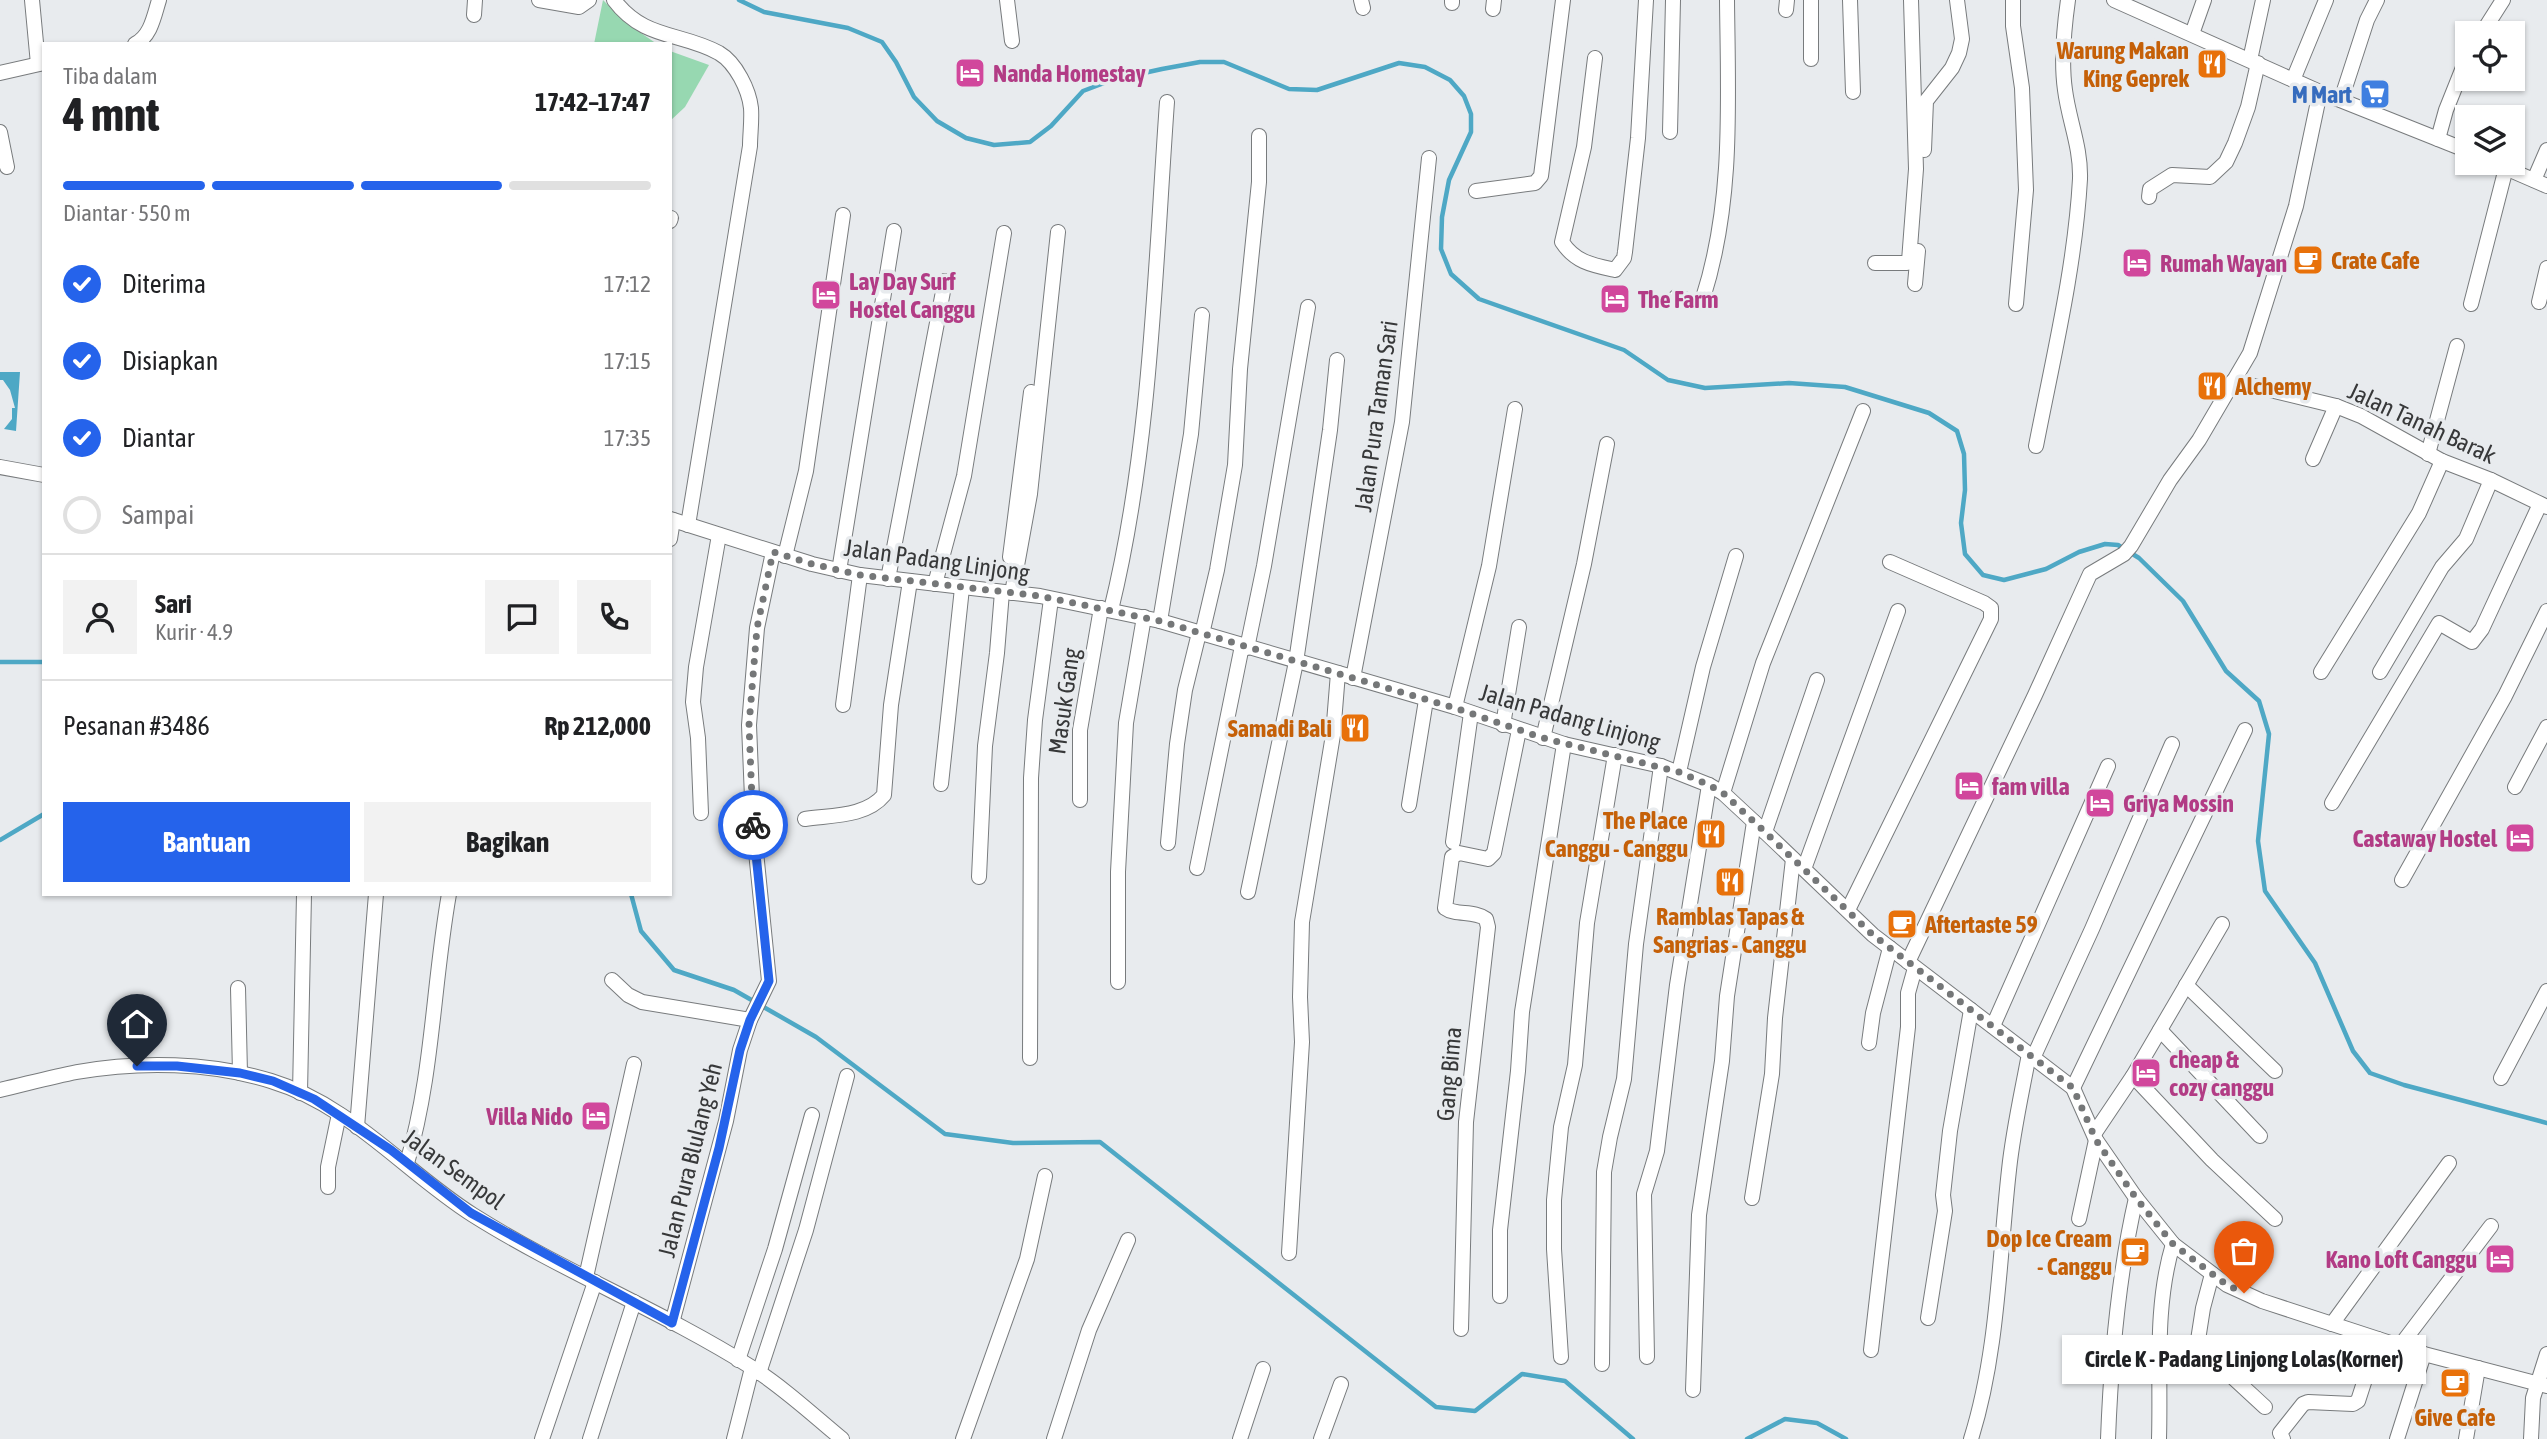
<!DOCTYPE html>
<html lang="id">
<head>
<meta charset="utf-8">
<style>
  :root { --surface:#fff; --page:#f2f2f2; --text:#202124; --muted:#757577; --line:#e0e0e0; --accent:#2563eb }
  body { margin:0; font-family:"Asap Condensed",sans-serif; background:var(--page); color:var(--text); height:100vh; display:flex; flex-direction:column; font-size:26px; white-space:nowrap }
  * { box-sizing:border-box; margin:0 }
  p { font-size:23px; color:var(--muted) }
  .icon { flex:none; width:38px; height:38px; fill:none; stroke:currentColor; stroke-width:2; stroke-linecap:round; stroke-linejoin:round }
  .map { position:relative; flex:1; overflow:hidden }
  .side { position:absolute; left:42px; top:42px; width:630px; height:854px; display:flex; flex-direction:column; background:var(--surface); border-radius:0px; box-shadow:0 2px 5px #0004 }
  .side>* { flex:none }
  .buttons { position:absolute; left:2455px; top:21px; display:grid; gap:14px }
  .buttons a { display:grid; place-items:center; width:70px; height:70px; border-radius:0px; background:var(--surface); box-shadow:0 2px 5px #0004; font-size:35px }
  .pin { position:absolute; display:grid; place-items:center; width:60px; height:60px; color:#fff; margin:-72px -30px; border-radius:50% 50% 50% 0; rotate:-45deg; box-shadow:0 0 7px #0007 }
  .pin .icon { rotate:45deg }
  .courier { position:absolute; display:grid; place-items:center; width:70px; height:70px; margin:-35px; border:5px solid #2563eb; border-radius:50%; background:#fff; color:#222; box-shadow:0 2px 9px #0007 }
  .bubble { position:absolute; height:49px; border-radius:0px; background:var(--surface); box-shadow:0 2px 5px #0004; font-size:23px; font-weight:700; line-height:49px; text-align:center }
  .overview em { font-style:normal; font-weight:700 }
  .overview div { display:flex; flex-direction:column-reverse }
  .overview { display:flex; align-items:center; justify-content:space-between; height:119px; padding:0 21px }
  h1 { font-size:46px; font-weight:700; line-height:52px }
  .bar { display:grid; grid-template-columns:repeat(4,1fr); gap:10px 7px; align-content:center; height:84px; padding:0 21px }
  .bar i { height:9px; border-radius:5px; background:var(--line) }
  .bar .current { background:var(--accent) }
  .bar p { grid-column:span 4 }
  .line { display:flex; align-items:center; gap:18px; padding:0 21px; border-top:2px solid var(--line) }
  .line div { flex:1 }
  .round { display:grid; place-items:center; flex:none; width:74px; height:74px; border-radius:0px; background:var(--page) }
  ol { padding:0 21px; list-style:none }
  li { display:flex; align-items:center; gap:21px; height:77px }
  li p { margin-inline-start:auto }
  li .icon { padding:7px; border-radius:50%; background:var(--accent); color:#fff; stroke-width:4 }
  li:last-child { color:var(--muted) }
  li i { width:38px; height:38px; border:4px solid var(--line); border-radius:50% }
  .button { display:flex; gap:14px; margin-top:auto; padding:14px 21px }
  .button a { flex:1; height:80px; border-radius:0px; background:var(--accent); color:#fff; font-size:28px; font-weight:700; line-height:80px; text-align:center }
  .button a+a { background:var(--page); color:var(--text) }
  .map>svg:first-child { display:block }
  .green { fill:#97d8b1 }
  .water { fill:#4ea8c5 }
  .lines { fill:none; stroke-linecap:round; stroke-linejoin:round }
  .stream { stroke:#4ea8c5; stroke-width:4.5 }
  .minor-casing { stroke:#787b7d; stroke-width:16 }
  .minor { stroke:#fff; stroke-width:14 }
  .done { stroke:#757778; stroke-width:7; stroke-dasharray:0 12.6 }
  .route { stroke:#2563eb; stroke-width:9 }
  .labels { text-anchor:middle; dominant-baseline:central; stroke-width:7; stroke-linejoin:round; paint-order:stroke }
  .food-label { font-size:24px; font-weight:bold; fill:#c56008; stroke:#e8ebee; text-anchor:end }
  .hotel-label { font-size:24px; font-weight:bold; fill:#b23c85; stroke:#e8ebee; text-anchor:start }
  .shop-label { font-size:24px; font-weight:bold; fill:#366cbe; stroke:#e8ebee; text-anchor:end }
  .street-label { font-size:24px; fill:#373839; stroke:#e8ebee }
</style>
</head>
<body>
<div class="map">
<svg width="2547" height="1439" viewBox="0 0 2547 1439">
  <rect width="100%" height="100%" fill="#e8ebee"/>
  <g class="green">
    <polygon points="603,0 625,22 657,44 594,44"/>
    <polygon points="670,51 709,65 685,107 670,121"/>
  </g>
  <polygon class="water" points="0,372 20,372 16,431 4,429 12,419 12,408 15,408 10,390 3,380 0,380"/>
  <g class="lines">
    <g class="stream">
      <polyline points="739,0 764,12 848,28 882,42 896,62 914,97 937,121 966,138 994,145 1030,142 1051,126 1083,91 1112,80 1162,69 1200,62 1224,62 1289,89 1317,90 1399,63 1425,67 1450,80 1464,96 1471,114 1471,132 1449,180 1442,217 1441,249 1451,274 1479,299 1624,350 1668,380 1705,388 1789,383 1845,387 1929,413 1957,431 1964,454 1965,490 1961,523 1965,554 1983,575 2004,580 2046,569 2079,552 2105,544 2118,545 2139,558 2183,601 2226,671 2259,701 2269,734 2258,841 2265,891 2315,963 2353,1051 2370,1073 2404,1085 2547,1123"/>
      <polyline points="0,662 44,662"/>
      <polyline points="0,840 44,814"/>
      <polyline points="631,894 641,931 674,970 734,990 816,1037 945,1134 1013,1143 1100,1142 1436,1407 1475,1411 1522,1374 1565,1381 1633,1439"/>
      <polyline points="1747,1439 1785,1419 1817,1423 1846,1439"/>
    </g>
    <g class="minor-casing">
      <g id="minor">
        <polyline points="32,0 38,64"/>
        <polyline points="539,0 579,7 589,0"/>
        <path d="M614,0C644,40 681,32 719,53C736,63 749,90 751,108C752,121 750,134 750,146L688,525"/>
        <polyline points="1007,0 1012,41"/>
        <polyline points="1361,0 1363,8"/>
        <polyline points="1452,0 1452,3"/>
        <polyline points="1811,0 1811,59"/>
        <polyline points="1850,0 1853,92"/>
        <polyline points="2013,0 2013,26 2022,88 2026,190 2016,304"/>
        <polyline points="2114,0 2320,92 2468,151"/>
        <polyline points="1493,9 1494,0"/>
        <polyline points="1786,10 1787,0"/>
        <polyline points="474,15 475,0"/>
        <polyline points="2482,33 2503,0"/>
        <polyline points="2192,34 2204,0"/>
        <path d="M135,44C151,36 154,16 159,0"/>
        <path d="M1595,58L1584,147L1562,242C1575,262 1592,265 1615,270L1624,258L1625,252L1638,138L1646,0"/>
        <polyline points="2250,60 2263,0"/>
        <polyline points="0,73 44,63"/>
        <polyline points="2293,80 2326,0"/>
        <polyline points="2341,100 2367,20 2377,0"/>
        <polyline points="0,132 7,167"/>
        <polyline points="1670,132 1673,0"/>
        <polyline points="2438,139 2446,110 2468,55"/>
        <polyline points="1924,150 1926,101 1952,68 1959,53 1962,39 1957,0"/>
        <polyline points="2494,163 2547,186"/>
        <polyline points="2534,180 2547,150"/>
        <polyline points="1476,191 1535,183 1541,176 1563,0"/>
        <polyline points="2149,197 2150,189 2172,175 2210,177 2226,162 2235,143 2248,107 2258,63"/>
        <polyline points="670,221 671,218"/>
        <polyline points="1875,263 1907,263 1909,261 1916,169 1911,0"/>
        <polyline points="1915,284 1918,251"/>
        <path d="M1676,297L1695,302L1703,298C1734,201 1728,100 1727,0"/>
        <polyline points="2539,302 2547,268"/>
        <polyline points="2471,304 2506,168"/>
        <polyline points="2233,381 2336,406 2361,416 2442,461 2491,480 2547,507"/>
        <path d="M2036,446C2053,358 2075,268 2080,179C2081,147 2069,121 2065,90C2061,62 2064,28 2068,0"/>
        <polyline points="2428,454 2457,346"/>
        <polyline points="2313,459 2336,406"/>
        <polyline points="0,467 44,475"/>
        <polyline points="670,519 812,564 860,575 1040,596 1160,621 1455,707 1564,744 1661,766 1709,785 1723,793 1765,832 1873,935 2073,1088 2096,1140 2136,1198 2173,1244 2227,1285 2262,1301 2424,1354 2547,1386"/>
        <polyline points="670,539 673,520"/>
        <polyline points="785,556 806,471 843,215"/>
        <polyline points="1010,557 1031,392"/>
        <polyline points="839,571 894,231"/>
        <polyline points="888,579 945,281"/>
        <polyline points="935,584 964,476 1004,233"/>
        <polyline points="1012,593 1030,494 1058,232"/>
        <path d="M1111,610C1151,447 1155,269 1167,102"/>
        <polyline points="1160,621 1191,434 1202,315"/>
        <polyline points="1202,634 1217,570 1235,465 1240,369 1259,182 1259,136"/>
        <polyline points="1247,648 1264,566 1308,307"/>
        <polyline points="2321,672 2419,513 2442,461"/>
        <polyline points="2380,672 2442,567 2466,539 2491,480"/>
        <polyline points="1353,678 1402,422 1429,158"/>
        <polyline points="843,705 860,575"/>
        <polyline points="1455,707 1489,566 1515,409"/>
        <polyline points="1503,725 1519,627"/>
        <polyline points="1543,738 1584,564 1607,444"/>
        <polyline points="1679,772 1703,667 1736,556"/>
        <polyline points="941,784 962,588"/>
        <polyline points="2515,787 2547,727"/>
        <polyline points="1723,793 1763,663 1863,411"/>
        <polyline points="1080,800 1080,730 1101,608"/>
        <polyline points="2332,803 2439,623 2472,642 2482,629 2540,504"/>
        <polyline points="1409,805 1426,700"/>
        <polyline points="701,813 698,738 693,702 696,667 719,535"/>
        <path d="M805,819C831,815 866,817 884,795L891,705L910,581"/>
        <polyline points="1765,832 1817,680"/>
        <polyline points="1453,842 1471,713"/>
        <polyline points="1168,843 1177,744 1185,690 1199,633"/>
        <polyline points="1197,868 1242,646"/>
        <polyline points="1804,869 1898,611"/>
        <polyline points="979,877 985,746 997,653 1002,592"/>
        <polyline points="2402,880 2505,696 2547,611"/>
        <polyline points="1248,892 1296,662 1330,430 1337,360"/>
        <polyline points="1848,910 1991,619 1991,608 1984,603 1890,562"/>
        <polyline points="1908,962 2035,695 2090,574 2124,554 2131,546 2170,480 2199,440 2250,353 2296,206 2320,92"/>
        <polyline points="612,980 628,995 642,1002 750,1020"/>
        <polyline points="1118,982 1118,872 1126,723 1144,617"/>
        <polyline points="2186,985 2275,1071"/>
        <polyline points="238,988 240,1073"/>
        <polyline points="1993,1026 2108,766"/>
        <polyline points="2160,1030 2260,1136"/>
        <polyline points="1869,1043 1873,1013 1890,948"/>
        <polyline points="2034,1056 2092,929 2172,744"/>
        <polyline points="1030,1058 1031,778 1035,720 1051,599"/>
        <polyline points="2133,1076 2212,1160 2275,1219"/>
        <polyline points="2501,1078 2547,991"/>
        <polyline points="2073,1088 2245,730"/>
        <path d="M0,1090C26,1084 51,1077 77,1072C139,1061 211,1062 271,1081C351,1105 405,1172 473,1215C562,1271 662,1311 751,1367C783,1387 813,1415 842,1439"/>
        <polyline points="300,1093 304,894"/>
        <polyline points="357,1127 376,894"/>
        <polyline points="2094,1134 2133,1076 2222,924"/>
        <path d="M407,1163C433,1075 433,984 449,894"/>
        <polyline points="328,1187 328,1167 339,1114"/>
        <polyline points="1752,1198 1772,1074 1775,1018 1793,859"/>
        <polyline points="2079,1219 2096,1140"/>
        <polyline points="1289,1253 1302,1042 1300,997 1302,922 1333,735 1338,673"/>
        <polyline points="2212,1274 2203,1308 2198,1340 2199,1346 2265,1407"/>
        <polyline points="586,1277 634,1064"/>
        <polyline points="1500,1296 1500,1230 1518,1071 1522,1012 1564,744"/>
        <polyline points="1928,1318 1945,1211 1943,1195 1950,1131 1971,1010"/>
        <polyline points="672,1323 726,1121 740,1050 750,1020 769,981 753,822 749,725 757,628 773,552"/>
        <polyline points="2332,1324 2449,1163"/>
        <path d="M1461,1329L1466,1122L1488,927L1486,919C1474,910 1456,916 1445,908L1452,857L1459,853L1488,859L1494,853L1519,730"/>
        <polyline points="2400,1346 2491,1226"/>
        <polyline points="1871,1350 1908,1027 1908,993 1915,968"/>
        <polyline points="1561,1357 1554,1249 1554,1200 1561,1127 1575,1065 1587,923 1615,755"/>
        <polyline points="1647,1357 1644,1194 1657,1151 1677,985 1709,785"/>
        <polyline points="738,1360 775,1249 812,1115"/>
        <polyline points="1602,1364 1604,1172 1610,1137 1624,1079 1636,944 1661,766"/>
        <polyline points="759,1373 806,1230 847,1076"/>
        <polyline points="1693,1390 1699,1215 1722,1061 1727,996 1754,822"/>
        <polyline points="542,1439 595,1282"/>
        <polyline points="590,1439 634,1302"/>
        <polyline points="734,1439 752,1368"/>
        <polyline points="963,1439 1027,1259 1045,1176"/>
        <polyline points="1054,1439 1089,1330 1128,1240"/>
        <polyline points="1240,1439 1263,1369"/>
        <polyline points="1321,1439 1341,1384"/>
        <path d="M1971,1439C1998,1353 1999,1259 2009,1170C2013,1131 2022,1092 2029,1054"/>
        <path d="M2108,1439C2111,1359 2118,1276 2136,1198"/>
        <path d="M2159,1439C2161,1374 2154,1307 2173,1244"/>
        <polyline points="2283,1439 2280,1433 2303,1404 2308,1402 2353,1404 2358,1401 2378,1339"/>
        <polyline points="2397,1439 2424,1354"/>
        <polyline points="2466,1439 2478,1368"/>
        <polyline points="2531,1439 2533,1398 2547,1354"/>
      </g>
    </g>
    <use href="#minor" class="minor"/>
  </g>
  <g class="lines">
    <polyline class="done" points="753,825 749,725 757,628 773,552 812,564 860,575 1040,596 1160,621 1455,708 1543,738 1679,772 1709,785 1723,793 1765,832 1873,935 2073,1088 2096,1140 2136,1198 2173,1244 2227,1285 2244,1293"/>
    <polyline class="route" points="137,1066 177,1066 240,1073 273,1081 314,1099 391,1150 471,1213 672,1323 719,1148 740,1050 750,1020 769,981 753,825"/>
  </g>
  <defs>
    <g id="restaurant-square" transform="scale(1.575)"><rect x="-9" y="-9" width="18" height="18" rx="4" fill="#e8710a" stroke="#e8ebee"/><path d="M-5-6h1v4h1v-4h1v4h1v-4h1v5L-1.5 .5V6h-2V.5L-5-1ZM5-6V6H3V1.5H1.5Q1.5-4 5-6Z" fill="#fff"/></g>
    <g id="hotel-square" transform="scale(1.575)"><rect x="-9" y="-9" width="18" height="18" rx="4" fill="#d1479c" stroke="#e8ebee"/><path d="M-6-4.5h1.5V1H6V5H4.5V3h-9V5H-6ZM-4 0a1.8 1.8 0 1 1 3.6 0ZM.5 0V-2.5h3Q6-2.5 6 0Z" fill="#fff"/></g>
    <g id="supermarket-square" transform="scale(1.575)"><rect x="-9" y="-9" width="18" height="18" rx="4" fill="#3f7fe0" stroke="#e8ebee"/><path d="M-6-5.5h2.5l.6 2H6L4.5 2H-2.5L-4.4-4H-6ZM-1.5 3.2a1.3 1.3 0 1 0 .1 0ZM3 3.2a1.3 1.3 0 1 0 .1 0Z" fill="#fff"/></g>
    <g id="cafe-square" transform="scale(1.575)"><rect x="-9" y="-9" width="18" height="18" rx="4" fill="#e8710a" stroke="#e8ebee"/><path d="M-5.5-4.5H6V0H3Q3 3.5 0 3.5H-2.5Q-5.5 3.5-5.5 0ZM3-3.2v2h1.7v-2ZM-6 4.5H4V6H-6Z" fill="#fff"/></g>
  </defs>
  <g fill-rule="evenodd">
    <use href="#restaurant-square" x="2212" y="64"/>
    <use href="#hotel-square" x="970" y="73"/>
    <use href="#supermarket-square" x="2375" y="94"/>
    <use href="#cafe-square" x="2308" y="260"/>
    <use href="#hotel-square" x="2137" y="263"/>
    <use href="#hotel-square" x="826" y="295"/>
    <use href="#hotel-square" x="1615" y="299"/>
    <use href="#restaurant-square" x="2212" y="386"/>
    <use href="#restaurant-square" x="1355" y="728"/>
    <use href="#hotel-square" x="1969" y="786"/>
    <use href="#hotel-square" x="2100" y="803"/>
    <use href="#restaurant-square" x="1711" y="834"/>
    <use href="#hotel-square" x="2520" y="838"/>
    <use href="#restaurant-square" x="1730" y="882"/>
    <use href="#cafe-square" x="1902" y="924"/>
    <use href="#hotel-square" x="2146" y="1073"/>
    <use href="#hotel-square" x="596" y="1116"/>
    <use href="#cafe-square" x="2135" y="1252"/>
    <use href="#hotel-square" x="2500" y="1259"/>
    <use href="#cafe-square" x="2455" y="1383"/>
  </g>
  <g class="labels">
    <g class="food-label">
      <text x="2189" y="50">Warung Makan<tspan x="2189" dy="28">King Geprek</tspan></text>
      <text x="2331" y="260" text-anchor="start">Crate Cafe</text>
      <text x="2235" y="386" text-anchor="start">Alchemy</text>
      <text x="1332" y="728">Samadi Bali</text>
      <text x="1688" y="820">The Place<tspan x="1688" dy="28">Canggu - Canggu</tspan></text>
      <text x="1730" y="916" text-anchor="middle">Ramblas Tapas &amp;<tspan x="1730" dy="28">Sangrias - Canggu</tspan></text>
      <text x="1925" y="924" text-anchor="start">Aftertaste 59</text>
      <text x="2112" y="1238">Dop Ice Cream<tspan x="2112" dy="28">- Canggu</tspan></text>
      <text x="2455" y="1417" text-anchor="middle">Give Cafe</text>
    </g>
    <g class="hotel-label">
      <text x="993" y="73">Nanda Homestay</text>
      <text x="2160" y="263">Rumah Wayan</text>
      <text x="849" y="281">Lay Day Surf<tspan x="849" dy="28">Hostel Canggu</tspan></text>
      <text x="1638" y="299">The Farm</text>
      <text x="1992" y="786">fam villa</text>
      <text x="2123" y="803">Griya Mossin</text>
      <text x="2497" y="838" text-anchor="end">Castaway Hostel</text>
      <text x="2169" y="1059">cheap &amp;<tspan x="2169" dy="28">cozy canggu</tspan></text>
      <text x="573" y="1116" text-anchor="end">Villa Nido</text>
      <text x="2477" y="1259" text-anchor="end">Kano Loft Canggu</text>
    </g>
    <g class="shop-label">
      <text x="2352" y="94">M Mart</text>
    </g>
    <g class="street-label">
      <text transform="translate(1376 416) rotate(-82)">Jalan Pura Taman Sari</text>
      <text transform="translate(2422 423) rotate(25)">Jalan Tanah Barak</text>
      <text transform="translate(937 560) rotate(8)">Jalan Padang Linjong</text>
      <text transform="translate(1064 701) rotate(-82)">Masuk Gang</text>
      <text transform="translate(1570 717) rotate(16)">Jalan Padang Linjong</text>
      <text transform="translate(1449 1074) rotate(-85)">Gang Bima</text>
      <text transform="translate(690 1160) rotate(-76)">Jalan Pura Blulang Yeh</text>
      <text transform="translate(454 1169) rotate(36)">Jalan Sempol</text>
    </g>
  </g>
</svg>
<div class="buttons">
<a><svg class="icon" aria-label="locate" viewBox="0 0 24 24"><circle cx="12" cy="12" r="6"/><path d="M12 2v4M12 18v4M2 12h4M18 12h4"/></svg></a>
<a><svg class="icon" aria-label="layers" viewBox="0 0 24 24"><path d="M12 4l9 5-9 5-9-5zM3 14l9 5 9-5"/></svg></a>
</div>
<div class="pin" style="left:2244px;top:1293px;background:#ea580c"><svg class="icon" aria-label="bag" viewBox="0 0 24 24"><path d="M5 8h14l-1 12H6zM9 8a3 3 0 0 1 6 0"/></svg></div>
<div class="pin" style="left:137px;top:1066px;background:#1f2937"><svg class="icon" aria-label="home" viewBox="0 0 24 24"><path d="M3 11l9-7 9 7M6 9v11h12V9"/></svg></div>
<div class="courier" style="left:753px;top:825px"><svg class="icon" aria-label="bike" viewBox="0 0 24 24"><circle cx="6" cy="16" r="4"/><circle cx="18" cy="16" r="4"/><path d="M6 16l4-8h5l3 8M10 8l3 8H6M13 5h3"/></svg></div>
<div class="bubble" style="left:2062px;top:1335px;width:364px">Circle K - Padang Linjong Lolas(Korner)</div>
<section class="side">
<div class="overview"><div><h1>4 mnt</h1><p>Tiba dalam</p></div><em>17:42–17:47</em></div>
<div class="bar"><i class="current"></i><i class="current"></i><i class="current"></i><i></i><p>Diantar · 550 m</p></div>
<ol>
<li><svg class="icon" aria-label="check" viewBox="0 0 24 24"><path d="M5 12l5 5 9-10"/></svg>Diterima<p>17:12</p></li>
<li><svg class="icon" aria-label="check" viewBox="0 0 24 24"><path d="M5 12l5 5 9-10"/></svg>Disiapkan<p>17:15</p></li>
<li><svg class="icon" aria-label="check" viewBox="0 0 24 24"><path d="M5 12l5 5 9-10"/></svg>Diantar<p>17:35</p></li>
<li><i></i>Sampai</li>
</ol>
<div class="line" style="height:126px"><a class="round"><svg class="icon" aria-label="person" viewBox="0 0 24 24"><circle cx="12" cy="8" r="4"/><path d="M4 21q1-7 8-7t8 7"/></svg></a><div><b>Sari</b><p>Kurir · 4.9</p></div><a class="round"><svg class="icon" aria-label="chat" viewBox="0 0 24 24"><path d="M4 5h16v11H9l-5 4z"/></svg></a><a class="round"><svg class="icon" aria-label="phone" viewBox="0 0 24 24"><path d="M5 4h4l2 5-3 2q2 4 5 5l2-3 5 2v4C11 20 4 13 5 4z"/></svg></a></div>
<div class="line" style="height:91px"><div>Pesanan #3486</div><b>Rp 212,000</b></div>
<div class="button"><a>Bantuan</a><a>Bagikan</a></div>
</section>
</div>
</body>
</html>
